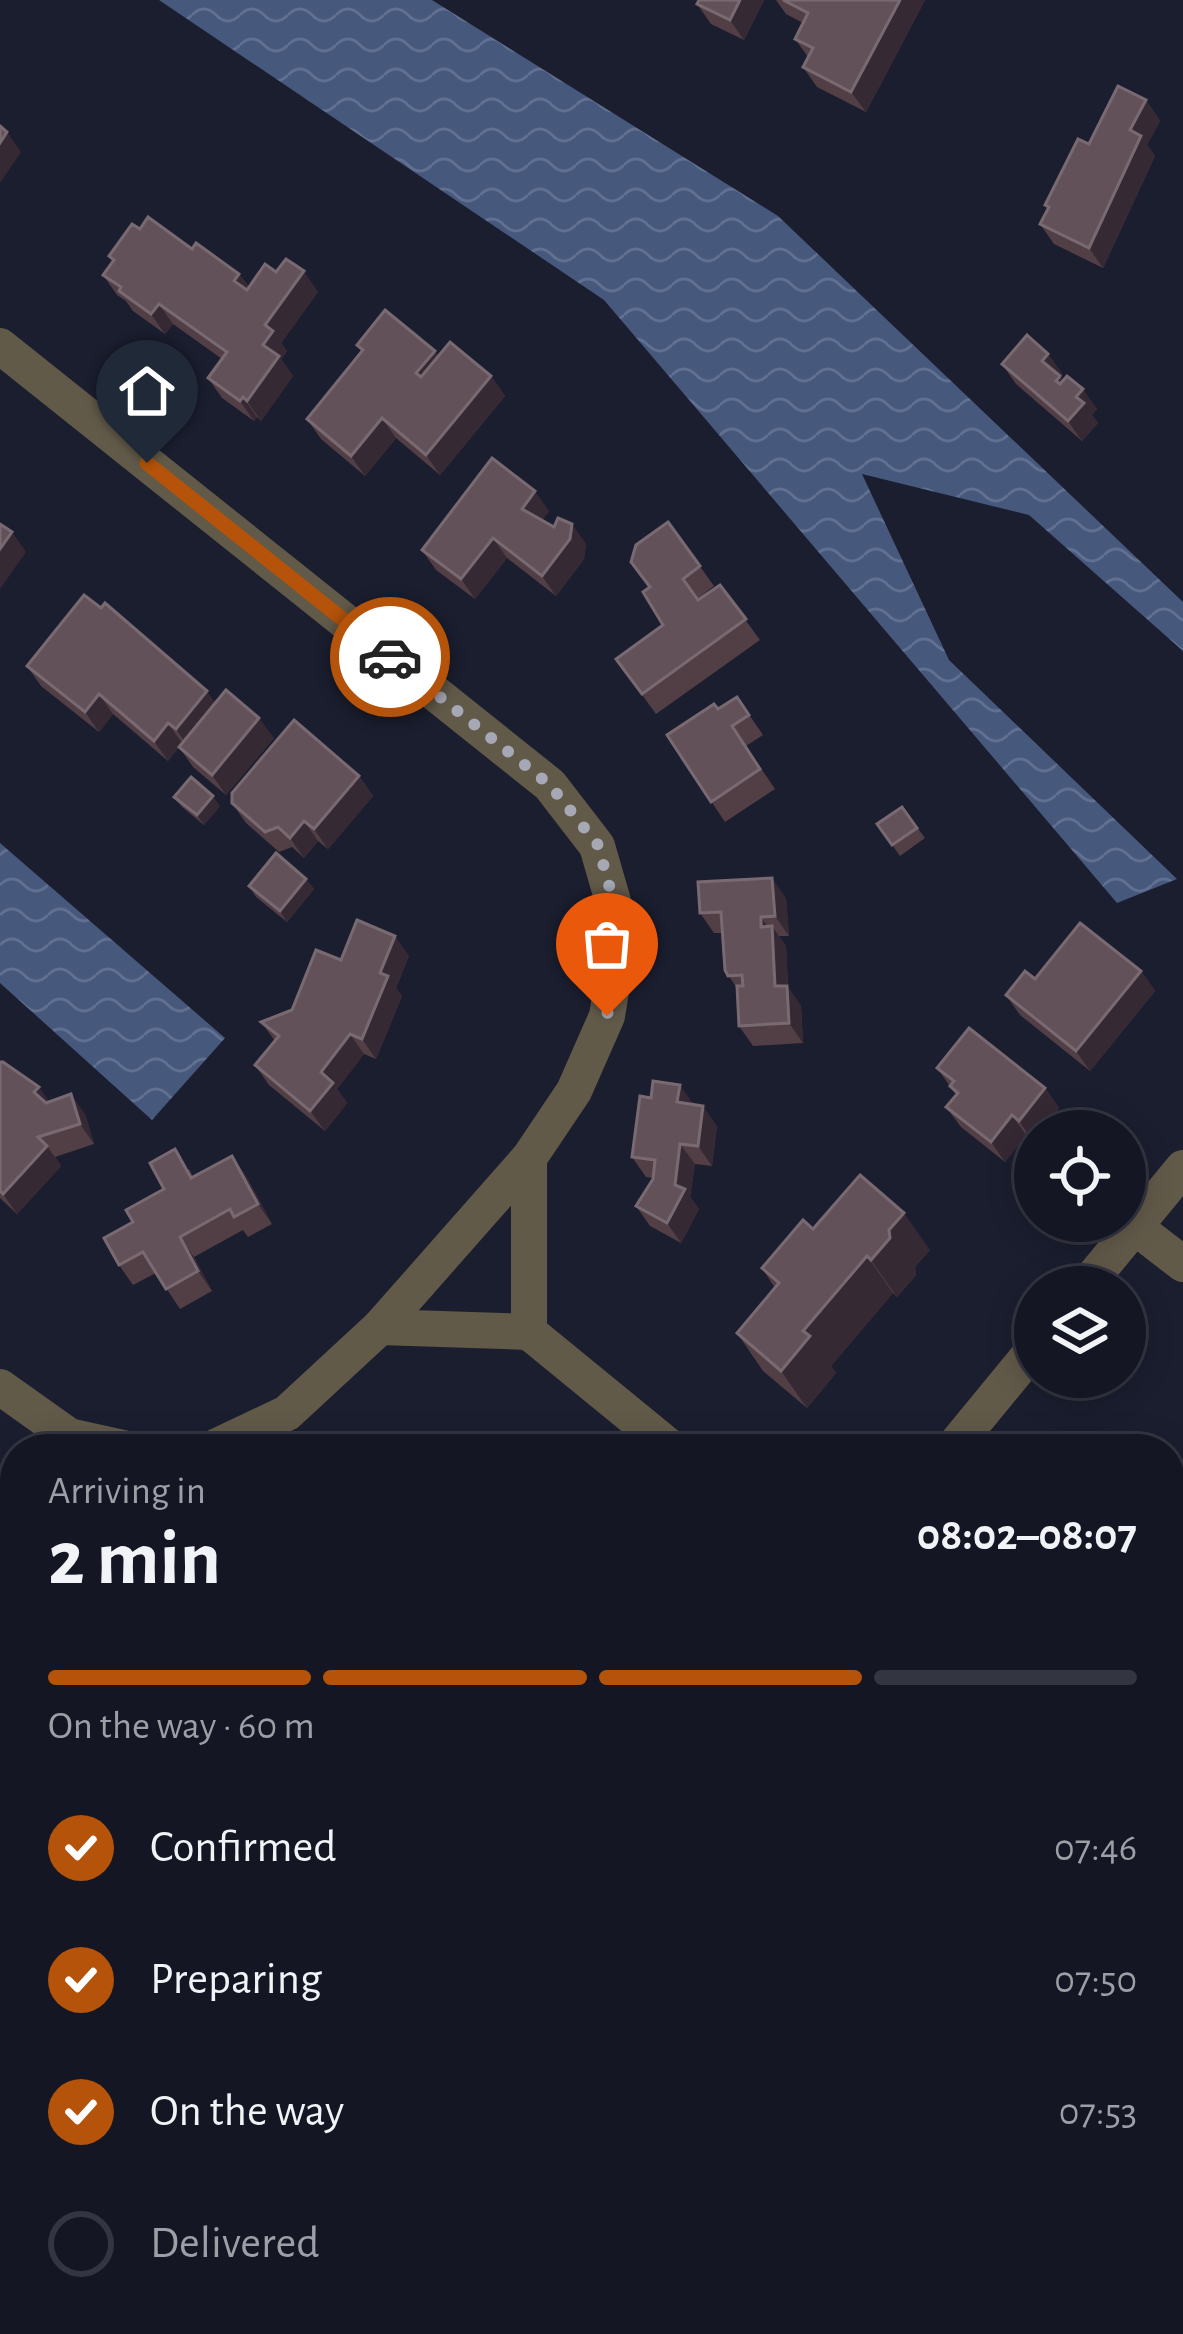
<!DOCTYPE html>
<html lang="en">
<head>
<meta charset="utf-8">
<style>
  :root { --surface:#141623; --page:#212330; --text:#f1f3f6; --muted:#9d9fa6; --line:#333541; --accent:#b45309 }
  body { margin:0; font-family:"Alegreya Sans",sans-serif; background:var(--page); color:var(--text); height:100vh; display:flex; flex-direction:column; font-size:45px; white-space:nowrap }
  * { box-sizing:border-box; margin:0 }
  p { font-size:39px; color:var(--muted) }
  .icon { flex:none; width:66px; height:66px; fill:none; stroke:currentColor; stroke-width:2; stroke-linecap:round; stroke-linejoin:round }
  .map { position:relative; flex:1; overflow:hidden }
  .panel { position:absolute; left:0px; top:1434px; width:1185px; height:900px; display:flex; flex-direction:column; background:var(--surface); border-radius:48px 48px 0 0; box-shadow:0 6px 30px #0003,0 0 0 3px var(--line) }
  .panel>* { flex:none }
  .buttons { position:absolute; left:1014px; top:1110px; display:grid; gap:24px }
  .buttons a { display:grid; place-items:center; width:132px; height:132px; border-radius:50%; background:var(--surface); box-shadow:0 6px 30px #0003,0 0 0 3px var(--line); font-size:60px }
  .pin { position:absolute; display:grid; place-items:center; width:102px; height:102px; color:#fff; margin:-123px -51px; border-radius:50% 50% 50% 0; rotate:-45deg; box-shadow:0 0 12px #0007 }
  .pin .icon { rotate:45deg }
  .courier { position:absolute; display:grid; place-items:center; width:120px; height:120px; margin:-60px; border:9px solid #b45309; border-radius:50%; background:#fff; color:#222; box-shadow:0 3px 15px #0007 }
  .headline em { font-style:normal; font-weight:600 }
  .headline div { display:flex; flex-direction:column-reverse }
  .headline { display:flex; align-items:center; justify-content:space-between; height:204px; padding:0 48px }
  h1 { font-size:78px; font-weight:600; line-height:90px }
  .bar { display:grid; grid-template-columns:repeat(4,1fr); gap:18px 12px; align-content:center; height:144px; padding:0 48px }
  .bar i { height:15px; border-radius:9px; background:var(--line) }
  .bar .current { background:var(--accent) }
  .bar p { grid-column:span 4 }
  ol { padding:0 48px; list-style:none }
  li { display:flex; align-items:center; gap:36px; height:132px }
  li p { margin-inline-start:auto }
  li .icon { padding:12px; border-radius:50%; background:var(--accent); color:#fff; stroke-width:4 }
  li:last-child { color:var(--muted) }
  li i { width:66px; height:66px; border:6px solid var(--line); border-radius:50% }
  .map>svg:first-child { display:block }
  .water { fill:url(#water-waves) }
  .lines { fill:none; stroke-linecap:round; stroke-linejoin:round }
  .minor { stroke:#625a49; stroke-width:36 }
  .wall { fill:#523e45 }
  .shaded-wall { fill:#352934 }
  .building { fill:#635159; stroke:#796a72; stroke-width:3 }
  .done { stroke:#a6a8b5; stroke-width:12; stroke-dasharray:0 21.6 }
  .route { stroke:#b45309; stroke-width:15 }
</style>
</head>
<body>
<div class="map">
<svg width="1183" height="2334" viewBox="0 0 1183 2334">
  <defs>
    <pattern id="water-waves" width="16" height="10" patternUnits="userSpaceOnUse" patternTransform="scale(3)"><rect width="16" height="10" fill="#46587c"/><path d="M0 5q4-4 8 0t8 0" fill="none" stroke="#617090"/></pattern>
  </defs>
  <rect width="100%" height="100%" fill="#1b1e2f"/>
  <g class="water">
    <polygon points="159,0 432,0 778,216 1183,602 1183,651 1029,515 862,474 949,660 1177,879 1117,903 604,300"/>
    <polygon points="0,843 225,1038 152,1120 0,983"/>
  </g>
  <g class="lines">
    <g class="minor">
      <polyline points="0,346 550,785 597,846 621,929 607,1016 574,1091 529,1158 380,1327 287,1413 211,1449"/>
      <polyline points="529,1158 529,1332 672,1449"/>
      <polyline points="1135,1227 1183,1264"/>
      <polyline points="1085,1287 1183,1168"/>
      <polyline points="380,1327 529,1332"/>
      <polyline points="0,1387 69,1436 128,1449"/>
      <polyline points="952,1449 1035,1348"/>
      <polyline points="0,2235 15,2235"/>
      <polyline points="424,2319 442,2334"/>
      <polyline points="965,2334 977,2319"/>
    </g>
  </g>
  <g class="wall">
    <polygon points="764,0 744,40 711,24 697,4"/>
    <polygon points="776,0 925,0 866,112 817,87 803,67 808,57 795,39 803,23 786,14"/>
    <polygon points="1146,100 1160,121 1147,145 1155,156 1103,268 1054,244 1040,224 1047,209 1045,205 1089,144"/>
    <polygon points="140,229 192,249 239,274 249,287 276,272 318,292 281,343 287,351 281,359 293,376 261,421 257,417 254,421 222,398 208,378 222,359 173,324 165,334 133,311 126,301 117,295 103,275 113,261 109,256"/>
    <polygon points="357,345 435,351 438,356 491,376 505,396 440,475 396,438 365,476 321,439 307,419 362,352"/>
    <polygon points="1048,354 1062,374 1060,376 1063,381 1097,409 1092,415 1098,423 1082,441 1016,384 1002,364"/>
    <polygon points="549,511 542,520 586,544 584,559 556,596 507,558 475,599 436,570 422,550"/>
    <polygon points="668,522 714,586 697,599 698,600 720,585 760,640 656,714 616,659 663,625 649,588"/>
    <polygon points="27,666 215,703 274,738 226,795 193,767 179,747 182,743 168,761 113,714 99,732 41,686"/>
    <polygon points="737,697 763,735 746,746 775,789 725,822 667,735 718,709"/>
    <polygon points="359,776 373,796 328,849 318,841 304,858 292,847 279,852 246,823 232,803"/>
    <polygon points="174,797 220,806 204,825 182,807"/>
    <polygon points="902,807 925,838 900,856 877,824"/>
    <polygon points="306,879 314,889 287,922 256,897 249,886"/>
    <polygon points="786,898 789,936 779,936 786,946 788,987 801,1006 803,1043 753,1046 739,1026 738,990 725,970 722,933 714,933 700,913"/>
    <polygon points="409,956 396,988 402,996 376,1059 364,1054 337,1089 347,1103 325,1131 269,1085 255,1065 275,1041 261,1022 292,1010 341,960"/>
    <polygon points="1141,971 1155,991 1090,1071 1020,1015 1006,995 1035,979"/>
    <polygon points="0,1062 39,1087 49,1102 85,1114 94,1144 55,1157 61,1166 17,1214 0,1198"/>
    <polygon points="937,1068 1045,1088 1059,1108 1041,1131 1035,1131 1033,1141 1026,1135 1005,1162 961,1127 946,1107 956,1095"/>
    <polygon points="694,1105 717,1126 712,1166 695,1164 690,1197 699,1209 681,1243 650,1226 636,1206 653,1178 646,1177 632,1157"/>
    <polygon points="232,1156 246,1176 272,1224 248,1237 243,1230 194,1257 212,1291 180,1309 156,1273 133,1285 119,1265 133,1222 164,1189 189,1169 193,1177"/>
    <polygon points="813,1229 930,1250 915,1267 916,1275 897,1297 893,1293 831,1366 836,1373 807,1408 763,1371 737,1333 775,1288 762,1268"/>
    <polygon points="1183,1463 1183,1554 1170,1541 1170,1477"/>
    <polygon points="1183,1675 1183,1745 1170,1733 1170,1690"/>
    <polygon points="15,2015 15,2101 0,2099 0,2022 12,2023"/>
  </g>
  <g class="shaded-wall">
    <polygon points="740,0 764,0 744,40 730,20"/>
    <polygon points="900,0 925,0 866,112 851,92"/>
    <polygon points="1146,100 1160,121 1147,145 1155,156 1103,268 1089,248 1130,130"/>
    <polygon points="7,132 21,152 0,183 0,143"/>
    <polygon points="304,271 318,292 281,343 287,351 281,359 293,376 261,421 247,401 263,345 265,325"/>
    <polygon points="239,274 253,294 234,281"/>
    <polygon points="159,304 173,324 165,334 151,314"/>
    <polygon points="435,351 449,371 430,393 416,373"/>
    <polygon points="1048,354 1062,374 1060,376 1074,396 1070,401 1042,361"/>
    <polygon points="491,376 505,396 440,475 426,455"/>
    <polygon points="1083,389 1097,409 1092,415 1098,423 1082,441 1068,421 1076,397"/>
    <polygon points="243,397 257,417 254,421 240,401"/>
    <polygon points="382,418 396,438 365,476 351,456"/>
    <polygon points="535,491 549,511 536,529 522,509"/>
    <polygon points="572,524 586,544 584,559 556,596 542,576"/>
    <polygon points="12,532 26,552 0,589 0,549"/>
    <polygon points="493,538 507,558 475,599 461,579"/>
    <polygon points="207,691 221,711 190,749 176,729"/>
    <polygon points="99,694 113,714 99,732 85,712"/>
    <polygon points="259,718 274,738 226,795 212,775"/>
    <polygon points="168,723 182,743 168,761 154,741"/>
    <polygon points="359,776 373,796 328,849 314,829"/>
    <polygon points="213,796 220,806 204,825 197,815"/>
    <polygon points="304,821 318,841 304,858 290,838"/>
    <polygon points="772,878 786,898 789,936 775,916"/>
    <polygon points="306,879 314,889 287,922 280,911"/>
    <polygon points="761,917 772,933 772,926 786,946 788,987 801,1006 803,1043 789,1023 775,986"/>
    <polygon points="395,936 409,956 396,988 402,996 376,1059 362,1039 380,973"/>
    <polygon points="1141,971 1155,991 1090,1071 1076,1051"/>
    <polygon points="350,1034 364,1054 337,1089 347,1103 325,1131 310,1111 321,1072"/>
    <polygon points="680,1085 694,1105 677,1102"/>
    <polygon points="39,1087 53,1107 48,1112 34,1092"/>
    <polygon points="1045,1088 1059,1108 1041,1131 1035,1131 1033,1141 1019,1121"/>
    <polygon points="71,1094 85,1114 94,1144 80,1124"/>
    <polygon points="703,1106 717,1126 712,1166 698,1146"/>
    <polygon points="1012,1115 1026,1135 1005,1162 991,1142"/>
    <polygon points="680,1144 695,1164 690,1197 699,1209 681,1243 667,1223"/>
    <polygon points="47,1146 61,1166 17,1214 3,1194"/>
    <polygon points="232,1156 246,1176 272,1224 258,1204"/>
    <polygon points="904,1213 930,1250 915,1267 916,1275 897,1297 871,1260 889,1230"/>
    <polygon points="180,1237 194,1257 212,1291 198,1271"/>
    <polygon points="867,1256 893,1293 831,1366 836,1373 807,1408 781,1371 803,1331"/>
    <polygon points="1183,1527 1183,1551 1173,1538"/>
    <polygon points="837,2319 844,2319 854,2334 825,2334"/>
  </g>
  <g class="building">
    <polygon points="699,0 740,0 730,20 697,4"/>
    <polygon points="783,0 900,0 851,92 803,67 813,48 795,39 808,13"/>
    <polygon points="1118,86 1146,100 1130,130 1141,136 1089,248 1040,224 1049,207 1045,205 1078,139 1089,144"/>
    <polygon points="0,126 7,132 0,143"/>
    <polygon points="148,217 192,249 196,243 239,274 234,281 247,290 265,264 276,272 286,259 304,271 265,325 273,331 263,345 279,356 247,401 243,397 240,401 208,378 227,352 159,304 151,314 119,291 121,287 103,275 114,260 109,256 132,224 140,229"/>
    <polygon points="385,310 435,351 416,373 421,377 450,342 491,376 426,455 382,418 351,456 307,419 363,350 357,345"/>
    <polygon points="1027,335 1048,354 1042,361 1060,376 1056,381 1060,384 1067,376 1083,389 1076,397 1084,403 1068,421 1002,364"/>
    <polygon points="492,458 535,491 522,509 554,527 558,518 572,524 570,539 542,576 493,538 461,579 422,550"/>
    <polygon points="668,522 700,566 683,579 698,600 720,585 746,619 642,694 616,659 663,625 643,592 650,587 631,562 636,545"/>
    <polygon points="0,524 12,532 0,549"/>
    <polygon points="84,595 101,608 105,603 207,691 176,729 168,723 154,741 99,694 85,712 27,666"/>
    <polygon points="226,690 259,718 212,775 179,747"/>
    <polygon points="737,697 749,715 732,726 760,769 711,802 667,735 714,704 718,709"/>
    <polygon points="294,720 359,776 314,829 304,821 290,838 278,827 265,832 232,803 232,793"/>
    <polygon points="191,777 213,796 197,815 174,797"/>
    <polygon points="902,807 917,828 892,845 877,824"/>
    <polygon points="276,853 306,879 280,911 249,886"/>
    <polygon points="772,878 775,916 761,917 761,927 772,926 775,986 787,986 789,1023 739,1026 737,986 743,986 742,975 728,976 725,970 721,912 700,913 698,882"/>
    <polygon points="357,920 395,936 380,973 388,976 362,1039 350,1034 321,1072 333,1083 310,1111 255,1065 279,1036 261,1022 292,1010 316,950 341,960"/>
    <polygon points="1080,923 1141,971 1076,1051 1006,995 1025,971 1035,979"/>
    <polygon points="969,1028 1045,1088 1019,1121 1012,1115 991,1142 946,1107 958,1093 950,1086 954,1081 937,1068"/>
    <polygon points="0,1062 3,1062 39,1087 34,1092 46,1103 71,1094 80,1124 38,1137 47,1146 3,1194 0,1191"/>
    <polygon points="653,1081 680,1085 677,1102 703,1106 698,1146 680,1144 675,1185 685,1189 667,1223 636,1206 653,1179 655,1160 632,1157 640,1096 651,1098"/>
    <polygon points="175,1149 191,1178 232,1156 258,1204 234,1217 230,1209 180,1237 198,1271 166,1289 143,1252 119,1265 104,1238 133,1222 126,1210 164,1189 150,1163"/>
    <polygon points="860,1175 904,1213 889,1230 890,1238 871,1260 867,1256 803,1331 810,1336 781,1371 737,1333 779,1283 762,1268 803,1220 813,1229"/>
    <polygon points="1183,1463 1183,1527 1173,1538 1170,1534 1170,1477"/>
    <polygon points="1183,1577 1183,1621 1170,1600 1170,1585"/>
    <polygon points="1183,1675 1183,1738 1170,1726 1170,1690"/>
    <polygon points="15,2015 15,2083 0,2081 0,2022 12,2023"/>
    <polygon points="672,2319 837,2319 825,2334 661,2334"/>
    <polygon points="211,2324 223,2326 223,2332 243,2334 181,2334 182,2330 210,2334"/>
    <polygon points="15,2326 60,2328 60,2332 127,2334 15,2334"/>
  </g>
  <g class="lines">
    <polyline class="done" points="390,657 550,785 598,845 621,929 607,1016"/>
    <polyline class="route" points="147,463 390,657"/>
  </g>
</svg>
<div class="buttons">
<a><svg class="icon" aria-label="locate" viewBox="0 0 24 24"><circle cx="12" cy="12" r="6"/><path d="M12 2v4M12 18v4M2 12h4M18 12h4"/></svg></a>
<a><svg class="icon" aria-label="layers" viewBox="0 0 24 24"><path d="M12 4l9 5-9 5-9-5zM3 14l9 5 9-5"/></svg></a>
</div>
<div class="pin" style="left:607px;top:1016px;background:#ea580c"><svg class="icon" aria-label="bag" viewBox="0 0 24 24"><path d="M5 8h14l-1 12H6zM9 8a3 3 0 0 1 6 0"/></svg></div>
<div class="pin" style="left:147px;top:463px;background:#1f2937"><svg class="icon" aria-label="home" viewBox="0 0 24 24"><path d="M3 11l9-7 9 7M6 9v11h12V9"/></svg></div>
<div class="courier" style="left:390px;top:657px"><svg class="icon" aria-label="car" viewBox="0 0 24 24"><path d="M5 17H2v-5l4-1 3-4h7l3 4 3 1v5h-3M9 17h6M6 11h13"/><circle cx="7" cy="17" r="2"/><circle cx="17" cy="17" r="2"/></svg></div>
<section class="panel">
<div class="headline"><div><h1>2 min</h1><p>Arriving in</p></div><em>08:02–08:07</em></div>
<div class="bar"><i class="current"></i><i class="current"></i><i class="current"></i><i></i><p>On the way · 60 m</p></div>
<ol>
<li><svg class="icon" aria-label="check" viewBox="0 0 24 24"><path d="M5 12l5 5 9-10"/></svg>Confirmed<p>07:46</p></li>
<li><svg class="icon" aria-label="check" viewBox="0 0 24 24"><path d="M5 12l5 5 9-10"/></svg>Preparing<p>07:50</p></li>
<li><svg class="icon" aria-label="check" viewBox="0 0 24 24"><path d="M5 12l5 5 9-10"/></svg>On the way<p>07:53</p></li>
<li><i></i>Delivered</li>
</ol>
</section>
</div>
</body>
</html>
